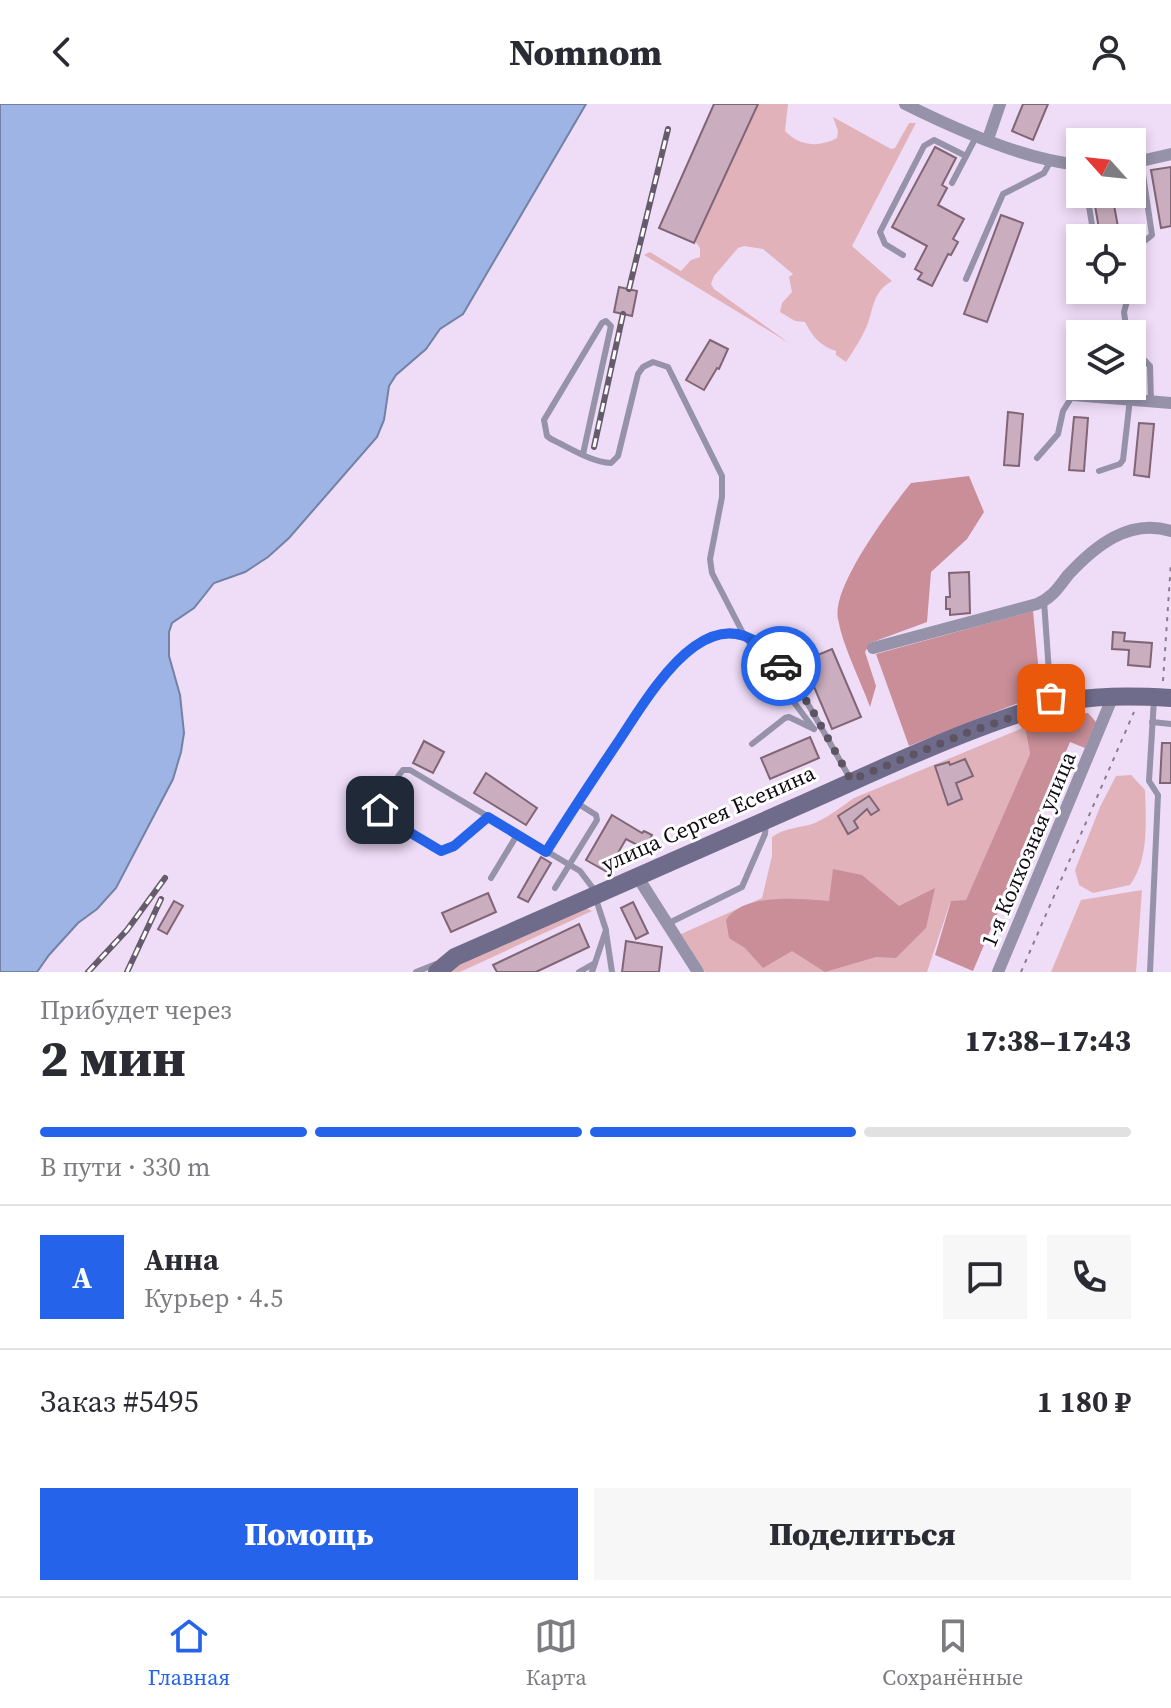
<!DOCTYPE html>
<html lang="ru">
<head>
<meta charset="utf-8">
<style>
  :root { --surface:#fff; --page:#f7f7f7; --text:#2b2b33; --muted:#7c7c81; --line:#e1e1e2; --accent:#2563eb }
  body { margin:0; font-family:"Source Serif 4",serif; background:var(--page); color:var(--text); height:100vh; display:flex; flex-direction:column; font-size:30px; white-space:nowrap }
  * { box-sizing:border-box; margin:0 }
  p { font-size:26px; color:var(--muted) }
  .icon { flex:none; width:44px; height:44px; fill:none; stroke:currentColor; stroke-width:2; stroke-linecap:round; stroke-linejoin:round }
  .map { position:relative; height:868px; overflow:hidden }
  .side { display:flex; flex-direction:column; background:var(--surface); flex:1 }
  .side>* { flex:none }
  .needle { width:52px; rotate:297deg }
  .tools { position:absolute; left:1066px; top:24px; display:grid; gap:16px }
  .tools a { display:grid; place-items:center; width:80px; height:80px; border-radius:0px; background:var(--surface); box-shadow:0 4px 12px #0003; font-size:40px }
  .pin { position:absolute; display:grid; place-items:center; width:68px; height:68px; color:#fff; margin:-34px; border-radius:16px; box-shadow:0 4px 12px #0006 }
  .courier { position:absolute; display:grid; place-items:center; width:80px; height:80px; margin:-40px; border:6px solid #2563eb; border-radius:50%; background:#fff; color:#222; box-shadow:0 2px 10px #0007 }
  .overview em { font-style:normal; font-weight:800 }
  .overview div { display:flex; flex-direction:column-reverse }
  .overview { display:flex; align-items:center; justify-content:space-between; height:136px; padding:0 40px }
  h1 { font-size:52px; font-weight:800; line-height:60px }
  .bar { display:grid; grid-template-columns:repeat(4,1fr); gap:12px 8px; align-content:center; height:96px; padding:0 40px }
  .bar i { height:10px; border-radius:6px; background:var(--line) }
  .bar .current { background:var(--accent) }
  .bar p { grid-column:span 4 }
  .line { display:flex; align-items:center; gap:20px; padding:0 40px; border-top:2px solid var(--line) }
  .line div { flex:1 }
  .round { display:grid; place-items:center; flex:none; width:84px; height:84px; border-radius:0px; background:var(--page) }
  .primary-button { display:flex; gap:16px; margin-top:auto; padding:16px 40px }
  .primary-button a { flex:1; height:92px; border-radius:0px; background:var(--accent); color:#fff; font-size:32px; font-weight:800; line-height:92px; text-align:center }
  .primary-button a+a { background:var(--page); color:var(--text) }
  header { display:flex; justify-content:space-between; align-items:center; height:104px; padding:0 40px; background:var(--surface); font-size:36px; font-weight:800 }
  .menu { display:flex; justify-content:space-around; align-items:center; height:112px; border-top:2px solid var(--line); background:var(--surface); font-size:22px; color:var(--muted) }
  .menu a { display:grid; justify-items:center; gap:4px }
  .menu .current { color:var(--accent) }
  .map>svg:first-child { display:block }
  .green { fill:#e2b2ba }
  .forest { fill:#c98e98 }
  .water { fill:#9eb4e4; stroke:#7381a5; stroke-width:2 }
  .building { fill:#caadbe; stroke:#7f6575; stroke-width:2 }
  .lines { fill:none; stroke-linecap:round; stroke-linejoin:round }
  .path { stroke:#8a7d90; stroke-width:2; stroke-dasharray:4 6; stroke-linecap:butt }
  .lane { stroke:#9592a9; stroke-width:6 }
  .street { stroke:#9592a9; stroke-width:12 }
  .secondary { stroke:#6f6b8b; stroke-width:18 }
  .rail-casing { stroke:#665b6b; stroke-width:6 }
  .rail { stroke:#fff; stroke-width:3; stroke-dasharray:9; stroke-linecap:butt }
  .done { stroke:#5d5362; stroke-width:8; stroke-dasharray:0 14.4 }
  .route { stroke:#2563eb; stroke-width:10 }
  .labels { text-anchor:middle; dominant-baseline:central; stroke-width:6; stroke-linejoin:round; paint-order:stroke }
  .street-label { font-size:22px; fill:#0f0912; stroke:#fff }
</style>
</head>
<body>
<header><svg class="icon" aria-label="back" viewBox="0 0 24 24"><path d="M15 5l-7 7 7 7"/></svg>Nomnom<svg class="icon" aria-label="person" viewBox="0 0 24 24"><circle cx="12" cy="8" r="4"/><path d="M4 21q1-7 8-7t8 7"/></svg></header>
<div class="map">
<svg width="1171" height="868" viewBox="0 0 1171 868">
  <rect width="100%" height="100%" fill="#efdcf7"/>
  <g class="green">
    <path d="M758,0H788L785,27C799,42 819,44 837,34L838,27L833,13L891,45L895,44L909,19H916L852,142L892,177C874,187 874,201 868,219C863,232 854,246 846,258L836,251V247C820,242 812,232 805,218L795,217L780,208L782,199L792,188L789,173L793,170L763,145L744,142L738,144L714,172L711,180L714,185L789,239L644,151L650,148L681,167L691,156L700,153V144L695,137Z"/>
    <path d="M1025,623L1030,650L966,797L950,799L927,868H705L681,830L762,794L772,752V733C786,723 801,724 815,719C830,712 841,703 854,694Z"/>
    <path d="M1131,671L1145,686C1146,718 1149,755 1130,781L1093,789L1079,781L1075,766L1100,703L1116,672Z"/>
    <polygon points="1142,786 1136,868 1051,868 1081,796"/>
    <polygon points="586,804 592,807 460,868 446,868 461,859"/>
  </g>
  <g class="forest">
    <path d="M969,372L984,408L967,435L931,468L927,518L870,539L865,548L876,582L870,603C860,575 843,543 838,515C831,483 891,404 911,379Z"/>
    <polygon points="1033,507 1041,590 909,642 876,550"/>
    <polygon points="1088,609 1096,618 1085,644 1070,638 973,867 935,851 951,797 966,796 1030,650 1025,623 1031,624 1050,612"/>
    <path d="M833,765L862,771L899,802L935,784L926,824L896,854L876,853L825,868L792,847L763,864L745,844L729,834L726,816C744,788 801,795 829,797Z"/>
  </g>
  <polygon class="water" points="0,0 586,0 463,210 440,225 426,245 396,271 389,282 384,316 377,333 289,434 268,453 245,468 214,479 194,504 172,519 169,528 169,552 180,591 184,629 181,648 173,675 116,784 97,805 78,819 49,851 37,868 0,868"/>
  <g class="building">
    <polygon points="714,0 758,0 694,139 659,124"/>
    <polygon points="1023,0 1048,0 1033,36 1012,27"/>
    <polygon points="935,43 956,54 942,81 947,84 938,101 964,115 953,135 958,138 951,151 948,150 932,182 918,175 922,169 915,165 927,142 892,123"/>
    <polygon points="1171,63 1171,122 1161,124 1151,66"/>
    <polygon points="1093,90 1112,90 1118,123 1099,125"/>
    <polygon points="1001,111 1023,119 987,218 964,210"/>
    <polygon points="619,183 637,187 632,212 614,208"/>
    <polygon points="710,236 728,245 719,265 717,264 704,286 686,276"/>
    <polygon points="1008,308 1023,310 1019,362 1004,361"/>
    <polygon points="1074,313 1088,314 1084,367 1069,366"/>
    <polygon points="1139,319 1154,320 1149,373 1134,371"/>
    <polygon points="969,468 970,509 950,511 950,505 946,505 946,493 950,493 949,469"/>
    <polygon points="1113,528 1125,529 1124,537 1152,539 1150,563 1128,561 1129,546 1112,545"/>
    <polygon points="832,545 861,613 832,625 803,557"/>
    <polygon points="810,633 819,654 770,675 761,654"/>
    <polygon points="424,637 444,648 433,669 413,659"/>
    <polygon points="1162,639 1171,639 1171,679 1160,679"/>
    <polygon points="965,655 973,672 956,679 962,695 948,701 935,662 949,658 950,661"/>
    <polygon points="486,669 537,704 526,721 474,689"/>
    <polygon points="869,692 879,706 871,711 867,705 854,717 858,724 848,730 838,712"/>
    <polygon points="612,711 642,729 644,727 652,731 645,745 626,735 607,768 586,756"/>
    <polygon points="541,753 551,759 528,798 518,793"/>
    <polygon points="488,789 496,808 451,828 442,809"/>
    <polygon points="174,797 183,802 167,830 158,825"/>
    <polygon points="633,798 648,829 636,835 621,804"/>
    <polygon points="579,820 589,843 536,868 497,868 493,861"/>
    <polygon points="626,837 662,843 659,868 622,868"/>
  </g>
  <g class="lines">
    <g class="path">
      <polyline points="1163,577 1171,458"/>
      <polyline points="1021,868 1134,608"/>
    </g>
    <g class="lane">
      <polyline points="952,79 976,33"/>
      <polyline points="1087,90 1093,127 1099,134"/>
      <polyline points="1132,135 1146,136 1152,131 1141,57"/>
      <polyline points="903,151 885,140 880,128 924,42 934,36 966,52"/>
      <polyline points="966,175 1003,90 1044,69 1050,58"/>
      <polyline points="1132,181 1134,135"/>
      <polyline points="1127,230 1124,208 1130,186"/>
      <polyline points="1132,243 1150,262 1151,297"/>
      <path d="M583,350L611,222L606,217L602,219L544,316L547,332L551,335C570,344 591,358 611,359L618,352L638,270L643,263L653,258L668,263L722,372V393L710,455L712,469L745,533L814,625"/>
      <polyline points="1037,354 1058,330 1063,307 1073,291"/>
      <polyline points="1099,367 1120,360 1123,356 1130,295"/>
      <polyline points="1044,497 1051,597"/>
      <polyline points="1152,618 1171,620"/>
      <polyline points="752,640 785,614 789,613 814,625"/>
      <polyline points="488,713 454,742 441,747 384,713 380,706 399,671 403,666 410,666 580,767 592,783 606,826 592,868"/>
      <polyline points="546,748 664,571 694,542 721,530 745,533 766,542 804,593 851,676"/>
      <polyline points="491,774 517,731"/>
      <polyline points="555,784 597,716 596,711 577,699"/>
      <polyline points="667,820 742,783 765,730 766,719"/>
      <polyline points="606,828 612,868"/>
      <polyline points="416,868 436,860"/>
      <polyline points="579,868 595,859"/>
      <polyline points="1150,868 1158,691 1149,677 1154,595"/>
    </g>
    <g class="street">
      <path d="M905,0C955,25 1024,56 1080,61"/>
      <polyline points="988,35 1000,0"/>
      <polyline points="1132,59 1171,50"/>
      <polyline points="1073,291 1171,299"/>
      <path d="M873,544L1037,500C1052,494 1058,484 1068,471C1095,442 1129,414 1171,427"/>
      <polyline points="637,772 698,868"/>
      <polyline points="998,868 1113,592"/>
    </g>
    <path class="secondary" d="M437,868L455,853C569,802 684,753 798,702C857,676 915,648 976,625C1008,613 1041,601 1074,596C1106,591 1139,592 1171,594"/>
    <g class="rail-casing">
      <g id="rail">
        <polyline points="629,185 668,25"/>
        <polyline points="594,343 623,210"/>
        <polyline points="88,868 127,826 165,774"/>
        <polyline points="127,868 161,795"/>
      </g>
    </g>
    <use href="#rail" class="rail"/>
  </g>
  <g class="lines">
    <polyline class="done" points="781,562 810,602 851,676 969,628 1051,600 1051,594"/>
    <path class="route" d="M380,706L384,713L441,747L454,742L488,713L546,748C570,710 595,672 620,635C655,582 716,476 781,562"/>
  </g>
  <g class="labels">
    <g class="street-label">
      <text transform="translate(708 714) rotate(-24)">улица Сергея Есенина</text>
      <text transform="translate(1028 745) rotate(-67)">1-я Колхозная улица</text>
    </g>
  </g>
</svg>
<div class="tools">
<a><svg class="needle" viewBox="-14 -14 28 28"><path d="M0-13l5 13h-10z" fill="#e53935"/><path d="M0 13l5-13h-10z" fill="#7c7c81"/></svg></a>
<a><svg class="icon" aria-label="locate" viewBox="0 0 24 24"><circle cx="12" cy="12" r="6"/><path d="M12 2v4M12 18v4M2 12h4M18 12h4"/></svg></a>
<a><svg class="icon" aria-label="layers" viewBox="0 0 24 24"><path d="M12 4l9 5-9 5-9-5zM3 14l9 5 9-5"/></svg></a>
</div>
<div class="pin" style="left:1051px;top:594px;background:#ea580c"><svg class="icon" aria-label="bag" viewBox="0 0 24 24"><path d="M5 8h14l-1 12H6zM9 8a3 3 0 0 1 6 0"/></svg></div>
<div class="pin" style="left:380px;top:706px;background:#1f2937"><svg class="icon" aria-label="home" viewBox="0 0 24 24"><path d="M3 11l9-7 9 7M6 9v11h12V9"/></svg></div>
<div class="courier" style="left:781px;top:562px"><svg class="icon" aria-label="car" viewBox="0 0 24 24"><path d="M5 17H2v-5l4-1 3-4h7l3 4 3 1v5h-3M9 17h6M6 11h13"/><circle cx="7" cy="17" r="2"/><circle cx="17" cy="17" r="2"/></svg></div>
</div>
<section class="side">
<div class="overview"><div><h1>2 мин</h1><p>Прибудет через</p></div><em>17:38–17:43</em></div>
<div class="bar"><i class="current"></i><i class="current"></i><i class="current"></i><i></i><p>В пути · 330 m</p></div>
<div class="line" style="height:144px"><b class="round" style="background:var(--accent);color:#fff">А</b><div><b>Анна</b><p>Курьер · 4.5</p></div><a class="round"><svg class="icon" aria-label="chat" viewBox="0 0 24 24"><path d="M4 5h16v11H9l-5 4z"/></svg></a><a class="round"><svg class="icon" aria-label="phone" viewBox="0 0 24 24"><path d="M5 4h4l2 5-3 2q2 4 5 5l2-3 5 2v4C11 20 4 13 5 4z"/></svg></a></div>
<div class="line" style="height:104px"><div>Заказ #5495</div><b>1 180 ₽</b></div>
<div class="primary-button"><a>Помощь</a><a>Поделиться</a></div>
</section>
<nav class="menu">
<a class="current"><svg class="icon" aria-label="home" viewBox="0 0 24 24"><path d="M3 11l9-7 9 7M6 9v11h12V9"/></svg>Главная</a>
<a><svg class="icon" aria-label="map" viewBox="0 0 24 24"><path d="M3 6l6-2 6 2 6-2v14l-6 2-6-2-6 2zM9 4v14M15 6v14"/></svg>Карта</a>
<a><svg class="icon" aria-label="saved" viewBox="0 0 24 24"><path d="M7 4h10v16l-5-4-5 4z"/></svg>Сохранённые</a>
</nav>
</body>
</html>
